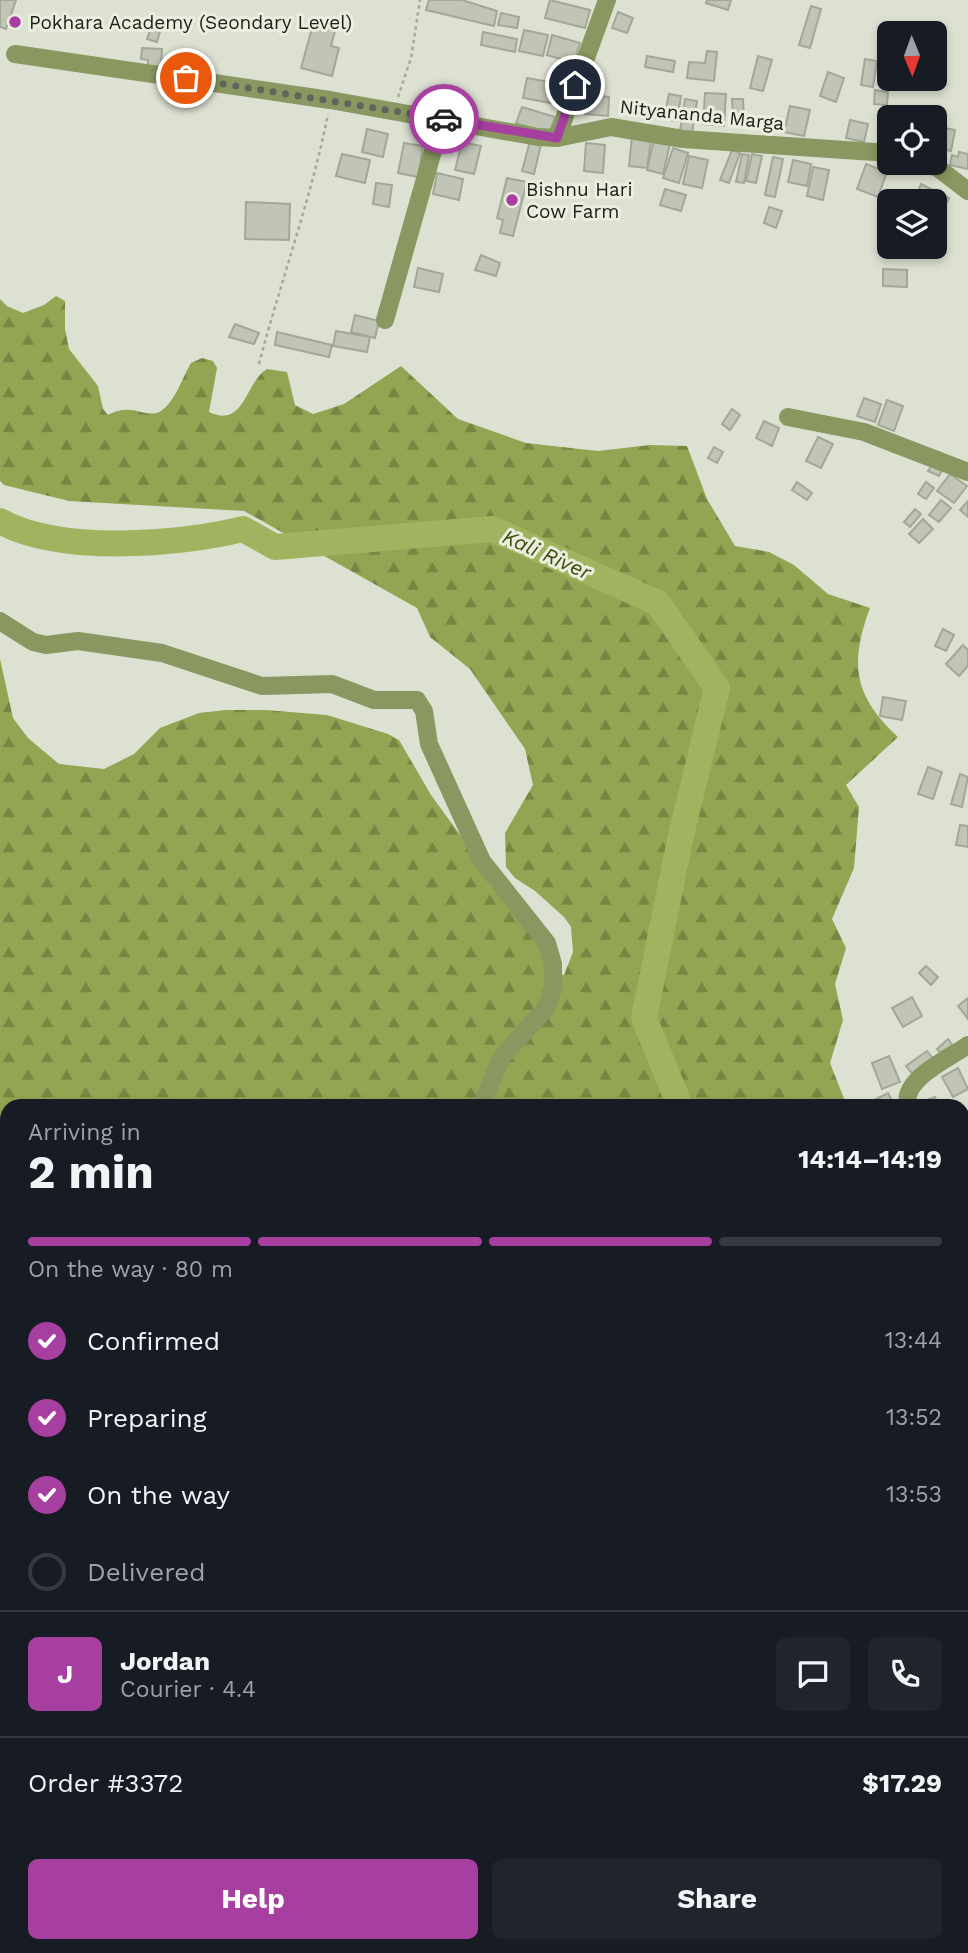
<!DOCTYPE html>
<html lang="en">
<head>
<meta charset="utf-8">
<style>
  :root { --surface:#171b24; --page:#20242c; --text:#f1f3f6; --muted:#9ea1a6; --line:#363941; --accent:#a73fa1 }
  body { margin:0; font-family:"Work Sans",sans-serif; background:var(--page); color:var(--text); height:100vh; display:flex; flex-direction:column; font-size:26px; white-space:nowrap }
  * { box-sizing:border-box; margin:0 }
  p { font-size:23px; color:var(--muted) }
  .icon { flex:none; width:38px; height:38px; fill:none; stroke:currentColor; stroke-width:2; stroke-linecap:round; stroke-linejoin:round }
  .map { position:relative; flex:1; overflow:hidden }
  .sheet { position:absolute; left:0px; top:1099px; width:970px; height:854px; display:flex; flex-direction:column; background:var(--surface); border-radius:21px 21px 0 0; box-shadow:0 4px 10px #0003 }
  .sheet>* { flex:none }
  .needle { width:46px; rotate:179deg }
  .controls { position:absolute; left:877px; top:21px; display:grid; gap:14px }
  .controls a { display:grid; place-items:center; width:70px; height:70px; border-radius:10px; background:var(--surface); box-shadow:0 4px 10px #0003; font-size:35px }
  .pin { position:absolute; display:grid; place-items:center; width:60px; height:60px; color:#fff; margin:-30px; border:4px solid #fff; border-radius:50%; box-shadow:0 2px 7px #0007 }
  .courier { position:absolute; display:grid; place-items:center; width:70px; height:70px; margin:-35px; border:5px solid #a73fa1; border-radius:50%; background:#fff; color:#222; box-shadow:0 2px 9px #0007 }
  .headline em { font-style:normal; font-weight:700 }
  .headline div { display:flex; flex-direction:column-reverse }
  .headline { display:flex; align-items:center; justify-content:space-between; height:119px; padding:0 28px }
  h1 { font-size:46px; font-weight:700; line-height:52px }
  .bar { display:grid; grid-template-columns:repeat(4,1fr); gap:10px 7px; align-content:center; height:84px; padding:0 28px }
  .bar i { height:9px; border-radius:5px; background:var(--line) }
  .bar .current { background:var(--accent) }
  .bar p { grid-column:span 4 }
  .line { display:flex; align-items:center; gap:18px; padding:0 28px; border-top:2px solid var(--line) }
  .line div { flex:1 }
  .round { display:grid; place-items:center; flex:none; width:74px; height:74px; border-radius:10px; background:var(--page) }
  ol { padding:0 28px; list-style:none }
  li { display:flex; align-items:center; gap:21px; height:77px }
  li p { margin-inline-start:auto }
  li .icon { padding:7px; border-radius:50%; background:var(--accent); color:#fff; stroke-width:4 }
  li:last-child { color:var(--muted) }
  li i { width:38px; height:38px; border:4px solid var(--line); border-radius:50% }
  .action { display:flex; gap:14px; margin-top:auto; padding:14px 28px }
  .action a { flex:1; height:80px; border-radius:10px; background:var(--accent); color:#fff; font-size:28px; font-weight:700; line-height:80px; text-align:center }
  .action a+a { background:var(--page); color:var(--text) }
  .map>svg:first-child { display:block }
  .grass { fill:url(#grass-tufts) }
  .forest { fill:url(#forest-firs) }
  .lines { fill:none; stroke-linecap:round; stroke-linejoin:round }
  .river { stroke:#a0b460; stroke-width:26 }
  .building { fill:#c0c5b6; stroke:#a3a798; stroke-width:2 }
  .path { stroke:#a4a79b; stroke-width:2.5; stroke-dasharray:3.5 3.5; stroke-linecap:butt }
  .minor { stroke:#899760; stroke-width:18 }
  .done { stroke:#62645c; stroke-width:7; stroke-dasharray:0 12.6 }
  .route { stroke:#a73fa1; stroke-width:9 }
  .poi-dot { fill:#a73fa1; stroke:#eaeedf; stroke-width:2.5 }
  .labels { text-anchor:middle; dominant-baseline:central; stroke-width:6; stroke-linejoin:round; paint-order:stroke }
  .poi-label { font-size:19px; fill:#20211c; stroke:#eaeedf; text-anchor:start }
  .street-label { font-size:19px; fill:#20211c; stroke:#eaeedf }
  .water-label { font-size:21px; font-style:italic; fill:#404c0d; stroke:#eaeedf }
</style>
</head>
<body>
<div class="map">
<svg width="968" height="1953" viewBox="0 0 968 1953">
  <defs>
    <pattern id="grass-tufts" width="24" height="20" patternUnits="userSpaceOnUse" patternTransform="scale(1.75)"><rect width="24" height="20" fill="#b1bf88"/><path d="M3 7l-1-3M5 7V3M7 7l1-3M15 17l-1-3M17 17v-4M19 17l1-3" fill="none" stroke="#98a475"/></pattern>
    <pattern id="forest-firs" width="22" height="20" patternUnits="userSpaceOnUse" patternTransform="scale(1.75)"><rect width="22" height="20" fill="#92a552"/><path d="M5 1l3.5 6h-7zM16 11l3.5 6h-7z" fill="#778643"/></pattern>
  </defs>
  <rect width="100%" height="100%" fill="#dde1d2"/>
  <g class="grass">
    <polygon points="963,1659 968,1661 968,1756 963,1757"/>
    <polygon points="287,1946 597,1946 613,1953 289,1953"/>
  </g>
  <g class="forest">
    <path d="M56,296L65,301V329L69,349L98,386L103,409L108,415C133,401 146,420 161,411C175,402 183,376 191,363L202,358L213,361L217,368L209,412C245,429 245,382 267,369L287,372L295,405L313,414L344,404L401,366L458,419L526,443L598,451L650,445L687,446L707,499L735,546L769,552L794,565L828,594L870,608C849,664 854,696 898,737L846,785L859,807L854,868L832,919L846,948L835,984L843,1020L830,1063L847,1106H7V1946H292L298,1953H0V659L13,718L28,738L59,764L104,769L134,754L160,728L199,713L226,710H266L327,715L388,734L399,740L431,795L474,854L490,886L531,924L550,973L564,975L573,952L571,927L564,917L535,891L515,878L506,867L505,833L533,785L525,749L470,669L430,637L417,608L244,511L69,501L4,485L0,481V299L7,306L23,313L44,305Z"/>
    <polygon points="968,1430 968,1661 962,1659 962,1432"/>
    <polygon points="968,1918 968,1953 922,1953 929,1946 962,1946 963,1922"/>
    <polygon points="447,1946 498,1946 504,1953 445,1953"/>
  </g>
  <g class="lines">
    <g class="river">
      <path d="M0,521C59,554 179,545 243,529L275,547L492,529L658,603L717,688L681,835L644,1018L680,1106"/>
      <polyline points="962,1629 968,1628"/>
    </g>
  </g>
  <g class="building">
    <polygon points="0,0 16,0 6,29 0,27"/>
    <polygon points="429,0 462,0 497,11 494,26 426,10"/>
    <polygon points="550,0 590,10 585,28 545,18"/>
    <polygon points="707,0 731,0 728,10 706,3"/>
    <polygon points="811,6 821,9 810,48 799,45"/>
    <polygon points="618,12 633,18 627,33 612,28"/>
    <polygon points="501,13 519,17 517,28 498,25"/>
    <polygon points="154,18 163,21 157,42 147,39"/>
    <polygon points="314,21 336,27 331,46 339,48 332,76 301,68"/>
    <polygon points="524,30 548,35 543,56 519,51"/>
    <polygon points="483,32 517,39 515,52 481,45"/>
    <polygon points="552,35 580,43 574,63 547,55"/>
    <polygon points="142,48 162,49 161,67 148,66 148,60 141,59"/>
    <polygon points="707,51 717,52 714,81 687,78 689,62 705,63"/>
    <polygon points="647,56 675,61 673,72 645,67"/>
    <polygon points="758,56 772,60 763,91 750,88"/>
    <polygon points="865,59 877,61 873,87 861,85"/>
    <polygon points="828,72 844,78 836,102 820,96"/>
    <polygon points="527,78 560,84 556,104 523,98"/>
    <polygon points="590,80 603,81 602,91 589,90"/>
    <polygon points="875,90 888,92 887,105 874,104"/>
    <polygon points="705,93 726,94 724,126 703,124"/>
    <polygon points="669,94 681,96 677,121 664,119"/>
    <polygon points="587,95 609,97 608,116 585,114"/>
    <polygon points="685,99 697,101 692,133 680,131"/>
    <polygon points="732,99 743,99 744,119 733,119"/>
    <polygon points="790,106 810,110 804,136 784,132"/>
    <polygon points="522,107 555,117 549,133 516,123"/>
    <polygon points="850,120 868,124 864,142 846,138"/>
    <polygon points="935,126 955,130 951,151 934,147"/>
    <polygon points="367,129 388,134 383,157 362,152"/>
    <polygon points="531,137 542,140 534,174 522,171"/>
    <polygon points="632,137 651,140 647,168 629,166"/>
    <polygon points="654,140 670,144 663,174 647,170"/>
    <polygon points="462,142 481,146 474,174 455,170"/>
    <polygon points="404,143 423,146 418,177 398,173"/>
    <polygon points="586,143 605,145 603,173 584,171"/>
    <polygon points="673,148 688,153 679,183 663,178"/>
    <polygon points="732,150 740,153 729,183 720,180"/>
    <polygon points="959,152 968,154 968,169 950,165 952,155 958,157"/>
    <polygon points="342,154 370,160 365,183 336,176"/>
    <polygon points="742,154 749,155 744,183 736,182"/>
    <polygon points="752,154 762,156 756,183 746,181"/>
    <polygon points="689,156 708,160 702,188 683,184"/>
    <polygon points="773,157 783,159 775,197 765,195"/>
    <polygon points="793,160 811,164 807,186 788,182"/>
    <polygon points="866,164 887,172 878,197 857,189"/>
    <polygon points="813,167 829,170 823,200 807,196"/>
    <polygon points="437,173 463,179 459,200 433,194"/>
    <polygon points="507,178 527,182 513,236 500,233 503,220 497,218"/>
    <polygon points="376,183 392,185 389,207 373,204"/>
    <polygon points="921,184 949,198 944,209 934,205 934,201 916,196"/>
    <polygon points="665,189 686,195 681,211 660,205"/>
    <polygon points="246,202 290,204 289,240 245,239"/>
    <polygon points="769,207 782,211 776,228 764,223"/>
    <polygon points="481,255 500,263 496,276 475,270"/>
    <polygon points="418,268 443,274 439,292 414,287"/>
    <polygon points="883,269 907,270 907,287 883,286"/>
    <polygon points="355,315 379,321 375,338 351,332"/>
    <polygon points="235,324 259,333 254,344 229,337"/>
    <polygon points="336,331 370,337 367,352 333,346"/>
    <polygon points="277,332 332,345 329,357 275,345"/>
    <polygon points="864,398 881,404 875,422 857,416"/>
    <polygon points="887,400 903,406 894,431 878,425"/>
    <polygon points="732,409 740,415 730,430 722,424"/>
    <polygon points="764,421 779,428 772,446 756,438"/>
    <polygon points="818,437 833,444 821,468 806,461"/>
    <polygon points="714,447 723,452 717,463 708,458"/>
    <polygon points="934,462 944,467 939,476 928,471"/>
    <polygon points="950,474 967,486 954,503 937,491"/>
    <polygon points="797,482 812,493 807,500 792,490"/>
    <polygon points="926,482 934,488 926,499 918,494"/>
    <polygon points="941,500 951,508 939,522 929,515"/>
    <polygon points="968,501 968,517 960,510"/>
    <polygon points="915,509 921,514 910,527 904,522"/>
    <polygon points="923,519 933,529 919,543 909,534"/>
    <polygon points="943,629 954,635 946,651 935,646"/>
    <polygon points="963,645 968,650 968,666 959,676 946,664"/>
    <polygon points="883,697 906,701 902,720 880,716"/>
    <polygon points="928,767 942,772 933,799 918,794"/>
    <polygon points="960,774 968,777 962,807 951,804"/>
    <polygon points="960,825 968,826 968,847 956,845"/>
    <polygon points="926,966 938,977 931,985 919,973"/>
    <polygon points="912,997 922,1016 903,1027 892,1008"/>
    <polygon points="968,998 968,1019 958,1006"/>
    <polygon points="948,1039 954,1047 943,1056 937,1049"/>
    <polygon points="927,1051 935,1061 914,1076 906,1066"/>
    <polygon points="889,1056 900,1082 882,1089 872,1063"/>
    <polygon points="958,1068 968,1089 953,1097 942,1077"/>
    <polygon points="888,1093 895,1106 877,1106 874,1100"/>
    <polygon points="935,1097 938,1106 913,1106 913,1105"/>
    <polygon points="962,1227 968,1231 968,1243 962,1239"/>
    <polygon points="962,1256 968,1257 966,1328 962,1328"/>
    <polygon points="964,1351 968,1362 968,1430 962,1432"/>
    <polygon points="966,1766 968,1796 962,1799 962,1768"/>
    <polygon points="740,1946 754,1946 753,1950 740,1950"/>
    <polygon points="756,1946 766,1946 767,1950 756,1951"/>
    <polygon points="824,1946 843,1946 837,1953 831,1953"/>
    <polygon points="874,1946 892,1946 887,1953 869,1953"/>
  </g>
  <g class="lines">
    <g class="path">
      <polyline points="398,97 411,58 420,0"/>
      <path d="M259,364C281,280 311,199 328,114"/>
      <polyline points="962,1840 968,1838"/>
      <polyline points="686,1953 688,1946"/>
    </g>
    <g class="minor">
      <polyline points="15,54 330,100 538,137 557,138 611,127 683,139 889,153"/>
      <polyline points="557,138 607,0"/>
      <polyline points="923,163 938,168 968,191"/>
      <polyline points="385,320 442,119"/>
      <polyline points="788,417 864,432 968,472"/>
      <polyline points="0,621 33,642 46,645 78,641 162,653 262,686 332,684 374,700 417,700 424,711 429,744 482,861 547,943 553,964 553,988 546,1008 502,1057 481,1106"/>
      <path d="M908,1106C901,1079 950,1058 968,1045"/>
      <polyline points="256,1953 257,1946"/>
    </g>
  </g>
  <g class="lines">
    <polyline class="done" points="186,78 444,119"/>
    <polyline class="route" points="444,119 557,138 575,85"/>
  </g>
  <g class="poi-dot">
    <circle cx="15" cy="22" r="7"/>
    <circle cx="512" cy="200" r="7"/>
  </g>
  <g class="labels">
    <g class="poi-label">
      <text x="29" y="22">Pokhara Academy (Seondary Level)</text>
      <text x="526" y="189">Bishnu Hari<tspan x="526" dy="22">Cow Farm</tspan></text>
    </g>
    <g class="street-label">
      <text transform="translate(702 115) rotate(6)">Nityananda Marga</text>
    </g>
    <g class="water-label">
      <text transform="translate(547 554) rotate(24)">Kali River</text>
    </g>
  </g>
</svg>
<div class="controls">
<a><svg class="needle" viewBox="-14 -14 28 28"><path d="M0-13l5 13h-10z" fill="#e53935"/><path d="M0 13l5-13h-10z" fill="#9ea1a6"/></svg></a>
<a><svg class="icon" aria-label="locate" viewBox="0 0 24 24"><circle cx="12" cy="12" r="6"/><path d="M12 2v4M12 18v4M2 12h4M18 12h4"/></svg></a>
<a><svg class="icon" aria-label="layers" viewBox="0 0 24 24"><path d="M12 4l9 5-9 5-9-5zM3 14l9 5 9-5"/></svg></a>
</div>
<div class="pin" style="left:186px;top:78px;background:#ea580c"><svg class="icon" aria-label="bag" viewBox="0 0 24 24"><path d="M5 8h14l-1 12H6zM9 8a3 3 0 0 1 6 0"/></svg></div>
<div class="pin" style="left:575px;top:85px;background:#1f2937"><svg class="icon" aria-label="home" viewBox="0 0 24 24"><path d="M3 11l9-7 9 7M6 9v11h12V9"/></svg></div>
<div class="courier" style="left:444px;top:119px"><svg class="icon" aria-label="car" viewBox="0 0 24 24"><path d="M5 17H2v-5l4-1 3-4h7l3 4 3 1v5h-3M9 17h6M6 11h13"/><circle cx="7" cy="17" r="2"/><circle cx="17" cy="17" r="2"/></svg></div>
<section class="sheet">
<div class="headline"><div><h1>2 min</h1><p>Arriving in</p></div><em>14:14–14:19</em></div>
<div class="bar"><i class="current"></i><i class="current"></i><i class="current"></i><i></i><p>On the way · 80 m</p></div>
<ol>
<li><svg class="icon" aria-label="check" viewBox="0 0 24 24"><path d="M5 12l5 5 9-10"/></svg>Confirmed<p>13:44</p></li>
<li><svg class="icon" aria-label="check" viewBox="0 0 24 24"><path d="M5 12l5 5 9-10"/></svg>Preparing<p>13:52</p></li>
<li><svg class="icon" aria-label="check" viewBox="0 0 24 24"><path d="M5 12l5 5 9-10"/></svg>On the way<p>13:53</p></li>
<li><i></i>Delivered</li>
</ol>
<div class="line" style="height:126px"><b class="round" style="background:var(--accent);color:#fff">J</b><div><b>Jordan</b><p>Courier · 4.4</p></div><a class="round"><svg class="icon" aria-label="chat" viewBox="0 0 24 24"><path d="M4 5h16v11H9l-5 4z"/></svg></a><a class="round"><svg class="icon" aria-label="phone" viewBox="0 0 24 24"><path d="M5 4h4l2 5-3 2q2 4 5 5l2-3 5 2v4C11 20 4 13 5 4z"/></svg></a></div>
<div class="line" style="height:91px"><div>Order #3372</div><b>$17.29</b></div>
<div class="action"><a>Help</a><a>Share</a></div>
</section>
</div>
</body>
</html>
